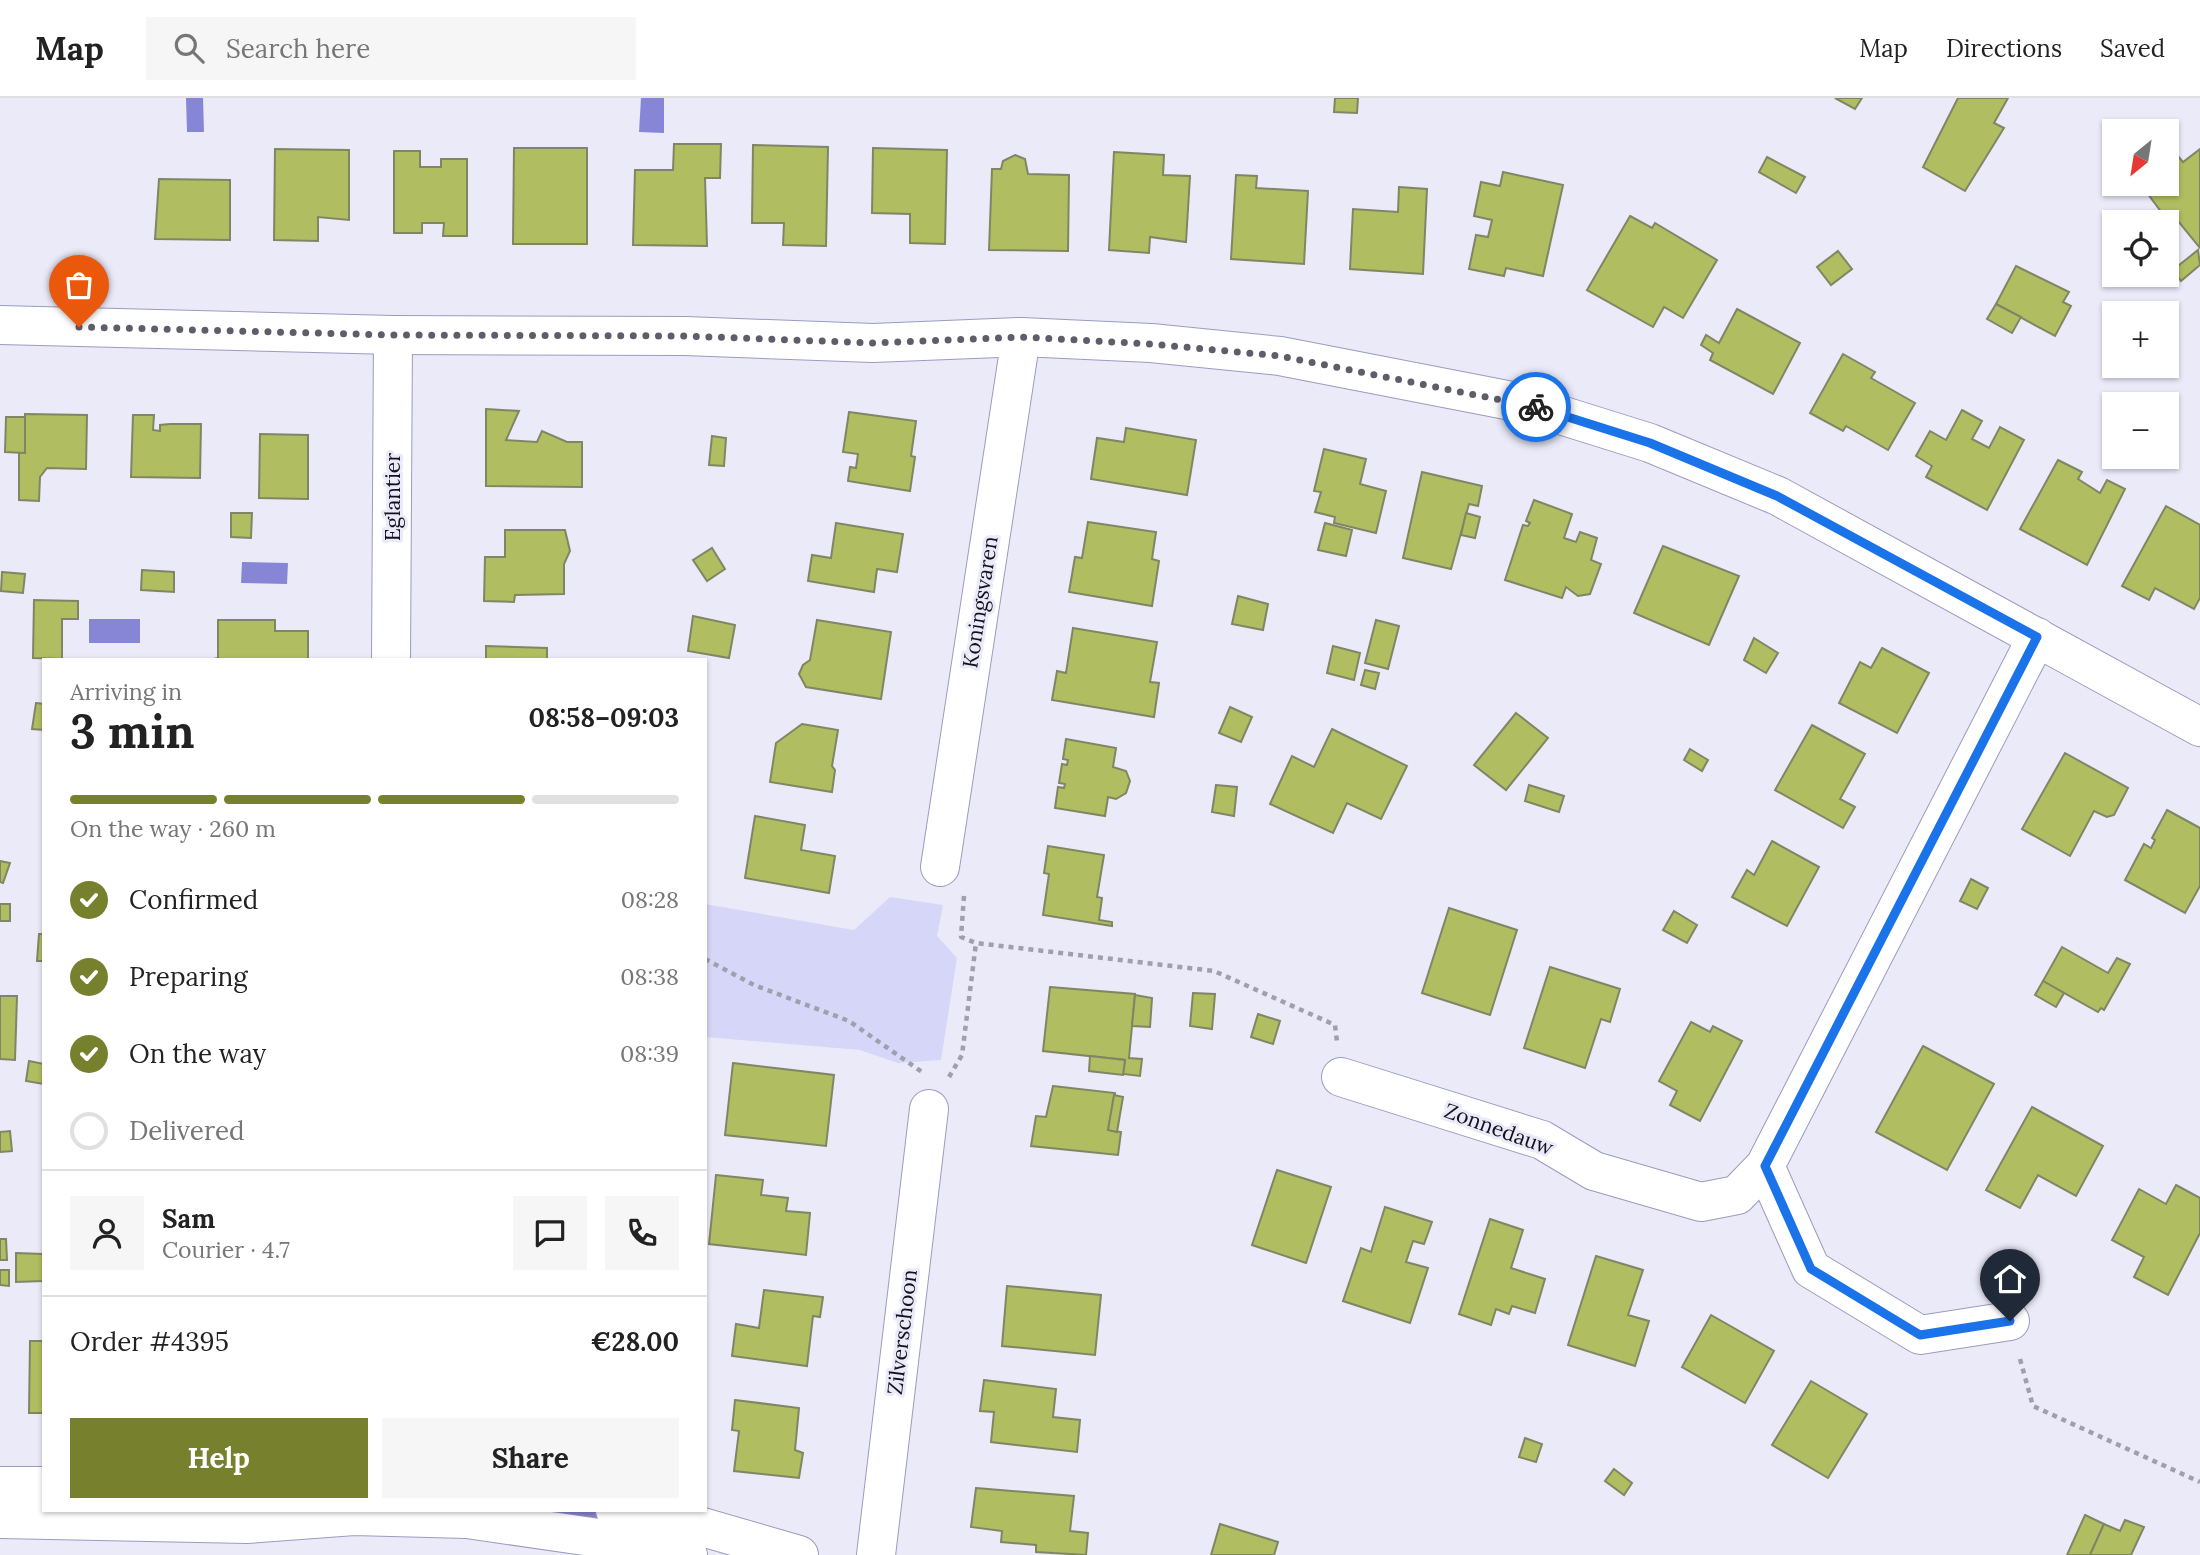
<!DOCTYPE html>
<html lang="en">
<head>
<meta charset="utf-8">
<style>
  :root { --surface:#fff; --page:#f6f6f6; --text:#222; --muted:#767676; --line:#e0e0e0; --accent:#77812d }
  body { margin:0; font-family:Lora,serif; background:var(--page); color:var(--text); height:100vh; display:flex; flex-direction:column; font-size:26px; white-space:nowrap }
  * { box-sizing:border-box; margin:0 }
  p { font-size:23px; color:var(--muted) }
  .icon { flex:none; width:38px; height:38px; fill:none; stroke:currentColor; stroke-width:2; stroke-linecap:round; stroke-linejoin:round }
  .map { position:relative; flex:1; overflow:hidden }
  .details { position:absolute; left:42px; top:560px; width:665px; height:854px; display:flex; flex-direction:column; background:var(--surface); border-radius:0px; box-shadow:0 2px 5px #0004 }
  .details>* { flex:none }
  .needle { width:46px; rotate:210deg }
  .controls { position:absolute; left:2102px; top:21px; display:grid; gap:14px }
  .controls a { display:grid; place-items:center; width:77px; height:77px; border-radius:0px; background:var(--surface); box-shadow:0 2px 5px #0004; font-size:35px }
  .pin { position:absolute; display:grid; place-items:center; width:60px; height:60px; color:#fff; margin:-72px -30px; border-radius:50% 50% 50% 0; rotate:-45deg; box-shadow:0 0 7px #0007 }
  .pin .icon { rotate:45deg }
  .courier { position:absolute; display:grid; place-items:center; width:70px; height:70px; margin:-35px; border:5px solid #1a73e8; border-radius:50%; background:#fff; color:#222; box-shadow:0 2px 9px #0007 }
  .head em { font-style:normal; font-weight:800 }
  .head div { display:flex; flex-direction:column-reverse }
  .head { display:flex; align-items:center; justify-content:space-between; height:119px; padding:0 28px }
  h1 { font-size:46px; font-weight:800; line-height:52px }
  .bar { display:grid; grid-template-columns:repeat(4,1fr); gap:10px 7px; align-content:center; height:84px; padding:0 28px }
  .bar i { height:9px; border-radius:5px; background:var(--line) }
  .bar .selected { background:var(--accent) }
  .bar p { grid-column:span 4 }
  .line { display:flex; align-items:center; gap:18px; padding:0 28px; border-top:2px solid var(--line) }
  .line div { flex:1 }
  .round { display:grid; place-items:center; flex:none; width:74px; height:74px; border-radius:0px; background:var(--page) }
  ol { padding:0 28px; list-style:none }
  li { display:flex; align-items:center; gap:21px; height:77px }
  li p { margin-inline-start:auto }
  li .icon { padding:7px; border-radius:50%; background:var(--accent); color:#fff; stroke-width:4 }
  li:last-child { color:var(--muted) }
  li i { width:38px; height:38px; border:4px solid var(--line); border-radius:50% }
  .action { display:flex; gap:14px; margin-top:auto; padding:14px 28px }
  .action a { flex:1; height:80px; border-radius:0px; background:var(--accent); color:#fff; font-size:28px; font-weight:800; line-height:80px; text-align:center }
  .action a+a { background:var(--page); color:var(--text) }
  header { display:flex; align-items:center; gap:42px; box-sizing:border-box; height:98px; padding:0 35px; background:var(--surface); border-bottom:2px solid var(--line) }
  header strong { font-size:33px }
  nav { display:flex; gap:38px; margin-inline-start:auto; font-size:24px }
  .search { width:490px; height:63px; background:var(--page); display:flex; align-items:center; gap:18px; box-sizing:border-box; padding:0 24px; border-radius:0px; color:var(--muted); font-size:26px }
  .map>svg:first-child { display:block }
  .green { fill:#d6d7f8 }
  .water { fill:#8786d6 }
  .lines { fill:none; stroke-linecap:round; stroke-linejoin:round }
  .stream { stroke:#8786d6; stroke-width:12 }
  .building { fill:#b1bd61; stroke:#808664; stroke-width:2 }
  .minor-casing { stroke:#9b9cbe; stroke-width:40 }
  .path { stroke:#9f9fad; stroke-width:4.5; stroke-dasharray:5 5; stroke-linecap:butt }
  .minor { stroke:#fff; stroke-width:38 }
  .done { stroke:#5e5e6b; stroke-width:7; stroke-dasharray:0 12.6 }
  .route { stroke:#1a73e8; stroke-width:9 }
  .labels { text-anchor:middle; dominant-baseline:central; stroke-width:6; stroke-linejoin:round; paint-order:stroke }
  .street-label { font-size:21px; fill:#12121e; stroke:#eaeaf9 }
</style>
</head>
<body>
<header>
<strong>Map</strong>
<div class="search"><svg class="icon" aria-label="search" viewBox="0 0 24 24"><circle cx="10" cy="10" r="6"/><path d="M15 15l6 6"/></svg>Search here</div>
<nav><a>Map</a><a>Directions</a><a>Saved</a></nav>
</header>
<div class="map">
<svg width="2200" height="1457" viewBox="0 0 2200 1457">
  <rect width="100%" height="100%" fill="#eaeaf9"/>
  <polygon class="green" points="890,799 943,807 937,838 957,860 941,962 898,965 860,952 705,939 705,806 854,832"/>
  <g class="water">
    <polygon points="186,0 203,0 204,34 187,34"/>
    <polygon points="641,0 664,0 664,35 639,34"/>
    <polygon points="242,464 288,465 287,486 241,485"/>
    <rect x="89" y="521" width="51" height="24"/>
  </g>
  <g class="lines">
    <polyline class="stream" points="552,1412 611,1422"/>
  </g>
  <g class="building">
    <polygon points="1335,0 1358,0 1357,15 1334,14"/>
    <polygon points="1835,0 1862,0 1855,11"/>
    <polygon points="1958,0 2008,0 1994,25 2004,30 1965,93 1923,69"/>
    <polygon points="674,46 721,46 720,80 705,80 707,148 633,147 635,72 673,72"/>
    <polygon points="753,47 828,49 826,148 783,147 784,125 752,125"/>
    <polygon points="514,50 587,50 587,146 513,146"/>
    <polygon points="873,50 947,52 945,146 910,145 910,116 872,115"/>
    <polygon points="275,51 349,52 349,122 318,119 318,143 274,142"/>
    <polygon points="2200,51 2200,150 2174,118 2168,123 2145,92 2151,86 2166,86 2166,67 2178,58 2183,64"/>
    <polygon points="394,53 420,53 420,69 441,69 441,61 467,61 467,138 443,138 444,125 422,125 422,135 394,135"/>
    <polygon points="1114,54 1164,57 1163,77 1190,78 1186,144 1150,139 1149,155 1109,152"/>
    <polygon points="1015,57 1025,61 1028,76 1069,77 1068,153 989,152 992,71 1001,71 1003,63"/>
    <polygon points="1767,59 1805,79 1796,95 1759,74"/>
    <polygon points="1503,74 1563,87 1543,178 1506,170 1504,178 1469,171 1476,137 1488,139 1492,122 1474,118 1481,84 1500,88"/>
    <polygon points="1236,77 1257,78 1256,90 1308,93 1304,166 1231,161"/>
    <polygon points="159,81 230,82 230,142 155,141"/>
    <polygon points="1399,89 1427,91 1423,176 1350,171 1353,111 1398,114"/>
    <polygon points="1630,118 1652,130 1655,125 1717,162 1683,220 1664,209 1653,229 1587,192"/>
    <polygon points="2198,152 2200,167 2181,183 2173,172"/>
    <polygon points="1838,153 1852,171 1831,187 1817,169"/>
    <polygon points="2016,168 2069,194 2063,204 2071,208 2055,238 1996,206"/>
    <polygon points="1996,206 2021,219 2012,235 1987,221"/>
    <polygon points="1737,211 1800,245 1773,296 1710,262 1713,255 1701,247 1706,237 1719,245"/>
    <polygon points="1843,256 1875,274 1871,280 1915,305 1888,352 1846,328 1843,333 1810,315"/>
    <polygon points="486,311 519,313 506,342 537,344 542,333 567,344 582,344 582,389 486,388"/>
    <polygon points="1962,312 1982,323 1972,341 1989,350 2000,329 2024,342 1987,412 1926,379 1932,368 1916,358 1930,333 1946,342"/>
    <polygon points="849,314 916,323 911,358 915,359 910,393 848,383 850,369 856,370 858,356 843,354"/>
    <polygon points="25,316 87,317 86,371 47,370 40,379 39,403 19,402 19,354 25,355"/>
    <polygon points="133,317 154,317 153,332 160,333 160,327 170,326 201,326 200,380 131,379"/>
    <polygon points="6,319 25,319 25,355 5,354"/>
    <polygon points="1126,330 1196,342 1187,397 1091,381 1097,340 1124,344"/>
    <polygon points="260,336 308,337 308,401 259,400"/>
    <polygon points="712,338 726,340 724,368 709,367"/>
    <polygon points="1324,351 1366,361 1360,386 1386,393 1376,435 1334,425 1335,419 1315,414 1321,394 1314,393"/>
    <polygon points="2058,362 2082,374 2078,381 2100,395 2107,382 2125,391 2087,467 2020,431"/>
    <polygon points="1422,374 1482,388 1478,408 1469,406 1451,471 1403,460"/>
    <polygon points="1534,402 1572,416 1564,440 1576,444 1580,434 1597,440 1591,462 1601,466 1590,496 1578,498 1566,489 1562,500 1505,482 1523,427 1528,428 1530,425 1526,423"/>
    <polygon points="2166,408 2200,427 2200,500 2194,511 2155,490 2149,502 2122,488"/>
    <polygon points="231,415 252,415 251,440 231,439"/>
    <polygon points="1466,415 1480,419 1475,440 1461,437"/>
    <polygon points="1088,424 1156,434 1152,461 1159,463 1152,508 1069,494 1075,459 1082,460"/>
    <polygon points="836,425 903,436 897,474 877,471 874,494 808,483 812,457 831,460"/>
    <polygon points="1325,425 1352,432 1346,458 1318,452"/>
    <polygon points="505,432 565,432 570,453 564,466 564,496 515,497 514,504 484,503 485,459 505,459"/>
    <polygon points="1663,448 1739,478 1709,547 1634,515"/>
    <polygon points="712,450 725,471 707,483 693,462"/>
    <polygon points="142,472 174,474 174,494 141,492"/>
    <polygon points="2,474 25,476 23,495 1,493"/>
    <polygon points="1238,498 1268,506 1263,532 1232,526"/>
    <polygon points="34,502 78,503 78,521 62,521 62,561 33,560"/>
    <polygon points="693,518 735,527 729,560 688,553"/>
    <polygon points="218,522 275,522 275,533 308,533 308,562 210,562 218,560"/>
    <polygon points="817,522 891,534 881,601 806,589 799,576 803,567 810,562"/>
    <polygon points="1376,522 1399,528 1388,571 1365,565"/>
    <polygon points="1073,530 1157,544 1150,584 1159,585 1154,619 1052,602 1057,573 1066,575"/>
    <polygon points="1754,540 1778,555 1766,575 1744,562"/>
    <polygon points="486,548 547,550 547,562 486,562"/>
    <polygon points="1333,548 1360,555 1354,582 1327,575"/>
    <polygon points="1882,550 1929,575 1897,635 1839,605 1860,564 1871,570"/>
    <polygon points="1365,572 1379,575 1375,591 1361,587"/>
    <polygon points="36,605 44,606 44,632 32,631"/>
    <polygon points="1230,609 1252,619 1241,644 1219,635"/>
    <polygon points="1516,615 1548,640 1506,692 1474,667"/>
    <polygon points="802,626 838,632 832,668 835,672 832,694 770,684 776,645"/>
    <polygon points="1812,627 1865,656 1840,701 1855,709 1843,730 1775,692"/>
    <polygon points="1332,631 1407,668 1381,721 1347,705 1333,735 1270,706 1292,658 1314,669"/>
    <polygon points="1066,641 1116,650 1113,669 1126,673 1130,683 1126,695 1116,701 1108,699 1105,718 1055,710 1058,689 1064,690 1065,686 1059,685 1062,666 1067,667 1068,662 1063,661"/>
    <polygon points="1690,651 1708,662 1702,673 1684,662"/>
    <polygon points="2065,655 2128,690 2114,717 2107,719 2094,713 2070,758 2022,731"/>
    <polygon points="1216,687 1237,689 1234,718 1212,714"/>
    <polygon points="1529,687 1564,698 1559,714 1525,703"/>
    <polygon points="2167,712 2200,730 2200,788 2185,815 2125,782 2144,746 2151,750 2155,742 2152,740"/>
    <polygon points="755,718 805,727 801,752 835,758 829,795 745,780"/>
    <polygon points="1772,743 1819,769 1787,828 1732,799 1747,772 1754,777"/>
    <polygon points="1048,748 1104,757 1097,799 1102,800 1099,822 1112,824 1112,828 1043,817 1049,776 1044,775"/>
    <polygon points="0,763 10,765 3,785 0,784"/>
    <polygon points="1971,781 1988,790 1977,811 1960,803"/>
    <rect x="0" y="806" width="10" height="17"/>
    <polygon points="1449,810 1517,832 1490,917 1422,895"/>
    <polygon points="1674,813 1697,827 1687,845 1663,832"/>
    <polygon points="39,836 44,836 44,863 37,863"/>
    <polygon points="2062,849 2108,875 2117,860 2130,866 2104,912 2101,910 2098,914 2043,883"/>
    <polygon points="1550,869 1620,891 1610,924 1601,921 1585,970 1524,950"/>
    <polygon points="2043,883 2064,895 2056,909 2035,897"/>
    <polygon points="1050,889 1135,896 1129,960 1142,961 1140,978 1123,976 1125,962 1043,953"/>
    <polygon points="1193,895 1215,896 1212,931 1190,928"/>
    <polygon points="1135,897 1152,900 1150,929 1132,928"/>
    <polygon points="0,898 17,898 15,962 0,961"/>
    <polygon points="1258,916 1280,923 1273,946 1251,939"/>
    <polygon points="1691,924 1710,934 1713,928 1742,943 1700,1023 1670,1007 1677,993 1659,983"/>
    <polygon points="1923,948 1994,986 1947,1072 1876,1034"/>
    <polygon points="1090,958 1125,962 1123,977 1089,973"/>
    <polygon points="29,963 44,966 44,986 26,983"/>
    <polygon points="733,965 834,977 826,1048 725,1037"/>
    <polygon points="1053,988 1115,995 1108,1032 1121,1034 1118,1057 1031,1048 1036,1018 1046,1019"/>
    <polygon points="1114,997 1123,999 1117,1034 1108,1032"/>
    <polygon points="2032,1009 2103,1048 2076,1098 2038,1077 2020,1110 1986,1092"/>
    <polygon points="10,1033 12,1053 0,1054 0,1034"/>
    <polygon points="1277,1072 1331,1089 1306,1165 1252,1147"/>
    <polygon points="716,1077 763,1082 761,1097 788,1100 786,1113 810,1115 806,1157 709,1146"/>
    <polygon points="2176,1087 2200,1100 2200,1135 2168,1197 2134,1179 2144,1159 2112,1142 2139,1091 2166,1106"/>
    <polygon points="1385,1109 1432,1124 1424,1146 1413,1143 1406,1164 1428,1170 1410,1225 1343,1203 1361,1150 1371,1154"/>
    <polygon points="1490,1121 1523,1132 1511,1170 1545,1181 1535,1215 1512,1208 1509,1216 1496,1211 1491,1227 1459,1216"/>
    <polygon points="0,1141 6,1141 7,1162 0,1162"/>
    <polygon points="16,1155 43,1156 43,1183 16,1184"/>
    <polygon points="1596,1158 1643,1172 1628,1217 1649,1223 1635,1268 1568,1247"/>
    <polygon points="0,1172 9,1172 9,1188 0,1187"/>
    <polygon points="1007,1188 1101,1197 1095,1257 1002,1248"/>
    <polygon points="764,1192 823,1199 820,1219 813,1218 807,1268 732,1258 736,1226 759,1230"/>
    <polygon points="1711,1217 1774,1253 1745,1305 1682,1269"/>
    <polygon points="30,1243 44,1243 44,1315 29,1315"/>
    <polygon points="984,1282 1056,1291 1053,1319 1080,1322 1077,1354 991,1344 994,1314 980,1313"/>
    <polygon points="1811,1283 1867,1316 1828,1380 1772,1347"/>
    <polygon points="735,1302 799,1310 795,1352 803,1355 799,1380 734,1373 739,1333 732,1332"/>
    <polygon points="1525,1340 1542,1346 1536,1364 1519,1359"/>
    <polygon points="1614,1371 1632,1385 1624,1397 1605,1383"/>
    <polygon points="976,1390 1074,1398 1070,1433 1088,1435 1086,1457 1036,1454 1036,1447 1001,1444 1002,1433 971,1429"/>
    <polygon points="2085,1417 2104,1426 2090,1457 2067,1457"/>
    <polygon points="2125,1422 2144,1429 2131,1457 2090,1457 2104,1426 2120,1433"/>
    <polygon points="1220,1426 1278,1444 1274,1457 1211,1457"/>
  </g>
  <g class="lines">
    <g class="minor-casing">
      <g id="minor">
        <polyline points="0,227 393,237 685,238 873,245 1021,239 1151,245 1280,258 1522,305 1650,345 1778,398 2200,629"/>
        <polyline points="391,562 393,237"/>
        <polyline points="940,769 1021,239"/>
        <polyline points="1341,979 1542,1042 1594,1073 1701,1104 1737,1097 1765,1068 2037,539"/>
        <polyline points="1765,1068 1811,1171 1920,1237 2010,1223"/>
        <polyline points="0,1388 44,1388"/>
        <polyline points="615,1412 685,1424 799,1457"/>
        <polyline points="0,1421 247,1426 354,1418 467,1421 647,1447 688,1457"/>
        <polyline points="876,1457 929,1011"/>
      </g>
    </g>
    <g class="path">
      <polyline points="964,798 961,839 976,845 1214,873 1335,927 1337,944"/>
      <polyline points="705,861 754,887 849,923 922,974"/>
      <polyline points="949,979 962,957 976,845"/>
      <polyline points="2020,1261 2033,1308 2200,1384"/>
    </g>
    <use href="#minor" class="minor"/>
  </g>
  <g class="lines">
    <polyline class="done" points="79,229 393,237 685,238 873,245 1021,239 1151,246 1280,258 1536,309"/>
    <polyline class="route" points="1536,309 1650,345 1777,398 2037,539 1765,1068 1811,1171 1920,1237 2010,1223"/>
  </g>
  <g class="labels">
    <g class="street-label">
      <text transform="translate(392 399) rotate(-90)">Eglantier</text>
      <text transform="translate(980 504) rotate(-81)">Koningsvaren</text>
      <text transform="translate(1499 1031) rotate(20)">Zonnedauw</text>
      <text transform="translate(902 1234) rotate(-83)">Zilverschoon</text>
    </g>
  </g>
</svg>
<div class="controls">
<a><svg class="needle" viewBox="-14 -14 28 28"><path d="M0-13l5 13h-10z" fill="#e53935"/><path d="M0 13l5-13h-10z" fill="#767676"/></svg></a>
<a><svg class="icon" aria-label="locate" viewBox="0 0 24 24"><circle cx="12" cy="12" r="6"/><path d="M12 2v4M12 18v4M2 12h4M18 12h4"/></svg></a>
<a>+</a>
<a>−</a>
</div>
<div class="pin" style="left:79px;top:229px;background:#ea580c"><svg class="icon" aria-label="bag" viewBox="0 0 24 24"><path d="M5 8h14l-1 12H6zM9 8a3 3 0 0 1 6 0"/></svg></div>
<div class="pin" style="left:2010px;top:1223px;background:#1f2937"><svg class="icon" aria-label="home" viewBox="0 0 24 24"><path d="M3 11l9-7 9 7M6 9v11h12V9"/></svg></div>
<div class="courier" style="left:1536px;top:309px"><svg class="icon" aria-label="bike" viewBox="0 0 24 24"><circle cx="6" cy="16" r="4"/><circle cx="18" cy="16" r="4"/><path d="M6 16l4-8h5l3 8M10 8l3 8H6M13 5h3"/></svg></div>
<section class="details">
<div class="head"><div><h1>3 min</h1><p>Arriving in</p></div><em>08:58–09:03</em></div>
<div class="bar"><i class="selected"></i><i class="selected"></i><i class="selected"></i><i></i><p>On the way · 260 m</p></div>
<ol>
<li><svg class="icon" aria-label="check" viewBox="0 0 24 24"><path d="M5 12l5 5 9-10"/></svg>Confirmed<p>08:28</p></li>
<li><svg class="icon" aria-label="check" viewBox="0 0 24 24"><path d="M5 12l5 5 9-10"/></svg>Preparing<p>08:38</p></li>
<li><svg class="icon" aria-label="check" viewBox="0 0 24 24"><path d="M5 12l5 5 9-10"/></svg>On the way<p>08:39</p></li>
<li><i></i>Delivered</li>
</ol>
<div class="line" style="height:126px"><a class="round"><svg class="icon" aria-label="person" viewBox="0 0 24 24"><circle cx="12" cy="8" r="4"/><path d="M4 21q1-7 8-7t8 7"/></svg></a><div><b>Sam</b><p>Courier · 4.7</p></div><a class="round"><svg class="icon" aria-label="chat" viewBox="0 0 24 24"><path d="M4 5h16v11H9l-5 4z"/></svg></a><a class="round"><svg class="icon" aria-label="phone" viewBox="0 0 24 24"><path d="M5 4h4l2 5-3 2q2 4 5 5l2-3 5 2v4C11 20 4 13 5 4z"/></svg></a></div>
<div class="line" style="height:91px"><div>Order #4395</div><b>€28.00</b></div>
<div class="action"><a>Help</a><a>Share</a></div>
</section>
</div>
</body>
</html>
